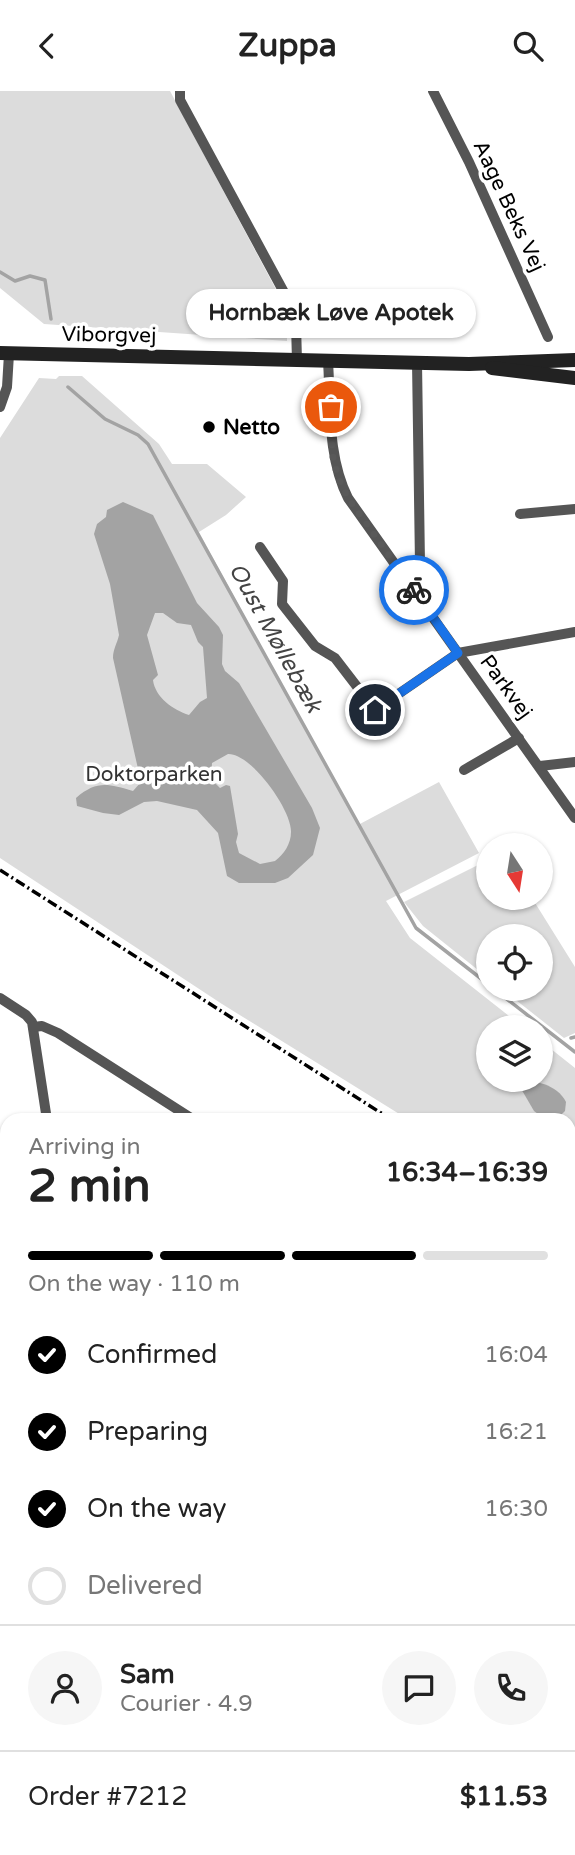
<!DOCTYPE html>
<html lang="en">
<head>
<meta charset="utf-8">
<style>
  :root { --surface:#fff; --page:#f6f6f6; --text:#222; --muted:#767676; --line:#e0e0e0; --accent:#000 }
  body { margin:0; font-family:"Varela Round",sans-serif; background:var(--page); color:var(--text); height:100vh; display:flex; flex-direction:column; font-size:26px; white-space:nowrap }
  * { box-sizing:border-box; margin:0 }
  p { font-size:23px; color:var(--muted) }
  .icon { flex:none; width:38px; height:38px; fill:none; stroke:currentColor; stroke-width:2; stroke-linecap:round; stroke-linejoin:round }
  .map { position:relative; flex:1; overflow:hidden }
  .drawer { position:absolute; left:0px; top:1022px; width:576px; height:742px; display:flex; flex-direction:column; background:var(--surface); border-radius:21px 21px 0 0; box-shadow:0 2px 5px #0004 }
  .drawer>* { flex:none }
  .needle { width:46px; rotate:168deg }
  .fabs { position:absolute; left:476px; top:742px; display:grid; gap:14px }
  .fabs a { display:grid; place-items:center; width:77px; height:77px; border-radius:50%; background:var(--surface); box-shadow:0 2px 5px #0004; font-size:35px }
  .pin { position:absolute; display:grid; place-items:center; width:60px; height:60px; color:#fff; margin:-30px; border:4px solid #fff; border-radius:50%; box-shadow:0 2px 7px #0007 }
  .courier { position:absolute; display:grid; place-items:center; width:70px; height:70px; margin:-35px; border:5px solid #1a73e8; border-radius:50%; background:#fff; color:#222; box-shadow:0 2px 9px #0007 }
  .bubble { position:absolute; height:49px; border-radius:24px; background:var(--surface); box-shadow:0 2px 5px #0004; font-size:23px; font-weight:800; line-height:49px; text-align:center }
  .summary em { font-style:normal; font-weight:800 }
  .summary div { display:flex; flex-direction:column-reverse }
  .summary { display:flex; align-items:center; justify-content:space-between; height:119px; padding:0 28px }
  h1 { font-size:46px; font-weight:800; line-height:52px }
  .bar { display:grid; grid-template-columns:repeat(4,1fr); gap:10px 7px; align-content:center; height:84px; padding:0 28px }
  .bar i { height:9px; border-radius:5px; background:var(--line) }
  .bar .active { background:var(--accent) }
  .bar p { grid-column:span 4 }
  .line { display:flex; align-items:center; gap:18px; padding:0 28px; border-top:2px solid var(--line) }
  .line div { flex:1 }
  .round { display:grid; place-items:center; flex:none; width:74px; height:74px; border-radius:37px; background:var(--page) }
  ol { padding:0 28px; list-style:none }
  li { display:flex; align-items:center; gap:21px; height:77px }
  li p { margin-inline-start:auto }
  li .icon { padding:7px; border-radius:50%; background:var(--accent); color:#fff; stroke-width:4 }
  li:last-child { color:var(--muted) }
  li i { width:38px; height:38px; border:4px solid var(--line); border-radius:50% }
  header { display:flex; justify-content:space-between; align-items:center; height:91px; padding:0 28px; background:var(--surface); font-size:32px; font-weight:800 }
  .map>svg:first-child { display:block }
  .green { fill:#dcdcdc }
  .water { fill:#a3a3a3; fill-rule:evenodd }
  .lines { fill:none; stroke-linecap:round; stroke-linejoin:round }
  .stream { stroke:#a3a3a3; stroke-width:3.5 }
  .street { stroke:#555; stroke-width:10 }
  .secondary { stroke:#222; stroke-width:14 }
  .rail { stroke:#000; stroke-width:3.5; stroke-dasharray:10 3.5 2 3.5; stroke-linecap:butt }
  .done { stroke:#595959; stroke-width:7; stroke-dasharray:0 12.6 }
  .route { stroke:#1a73e8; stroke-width:9 }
  .poi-dot { fill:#000; stroke:#fff; stroke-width:2.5 }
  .labels { text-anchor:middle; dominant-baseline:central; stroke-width:7; stroke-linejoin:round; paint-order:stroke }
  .street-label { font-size:21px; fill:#000; stroke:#fff }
  .poi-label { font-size:21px; font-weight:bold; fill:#000; stroke:#fff; text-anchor:start }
  .park-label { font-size:21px; fill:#333; stroke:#fff }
  .water-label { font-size:23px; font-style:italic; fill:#444; stroke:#fff }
</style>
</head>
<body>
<header><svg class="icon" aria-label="back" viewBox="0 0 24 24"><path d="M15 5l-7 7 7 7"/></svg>Zuppa<svg class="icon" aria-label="search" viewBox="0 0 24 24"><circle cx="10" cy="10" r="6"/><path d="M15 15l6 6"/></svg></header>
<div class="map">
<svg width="575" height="1764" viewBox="0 0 575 1764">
  <rect width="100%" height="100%" fill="#fff"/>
  <g class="green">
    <polygon points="0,0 170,0 287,219 287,250 44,233 0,197"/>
    <polygon points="59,285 82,285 159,353 172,373 207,373 246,406 226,424 199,441 358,734 439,691 479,762 386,810 410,847 523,936 488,936 488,989 541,989 541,950 575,977 575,1132 569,1128 569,1029 409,1029 222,913 0,767 0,347 39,287 56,288"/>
    <polygon points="488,769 488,807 532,807 575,876 575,942 564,947 502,898 541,898 541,845 488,845 488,887 423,835 404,811"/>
    <polygon points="569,1266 575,1270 575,1381 569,1381"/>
    <polygon points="569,1386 575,1386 575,1729 569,1735 569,1620 574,1614 569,1613"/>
    <polygon points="89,1757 313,1761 313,1764 89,1764"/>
    <polygon points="425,1757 545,1757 537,1764 397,1764 424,1764"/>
  </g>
  <g class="water">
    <path d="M123,411L153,424L197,512L219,536L223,544L222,573L225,580L239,592L312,717L320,737L313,764L288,787L275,792H239L227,785L218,742L197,719L157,710L144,711L119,724L103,722L77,715L76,707C97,689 108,693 133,700L141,691L113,567C113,558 117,553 119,544L110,493L94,443L97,433L106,426L107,419ZM155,522H163L177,532L191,534L198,551L203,556L207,607L200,611L189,624C173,619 155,606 153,589L158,584L147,544ZM228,663C251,662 292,719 291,741C291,753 284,763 275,770L260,773L239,762L236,751L238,743L230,695L226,694L220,697L211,688L212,672Z"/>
    <path d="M516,989C534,989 557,993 566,1011L565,1020L559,1026H542L534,1020Z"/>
  </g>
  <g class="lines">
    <g class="stream">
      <polyline points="0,181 15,190 30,185 45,189 51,228"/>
      <polyline points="68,296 105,328 138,344 148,353 416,837 488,893"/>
      <polyline points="494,898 575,961"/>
      <polyline points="571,947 575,946"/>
    </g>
    <g class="street">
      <polyline points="180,0 180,9 293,218 296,233 297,270"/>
      <polyline points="433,0 469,71 548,246"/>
      <path d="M328,270C331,316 327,365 348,407L575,727"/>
      <polyline points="0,316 7,296 9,263"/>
      <polyline points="520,423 575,418"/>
      <polyline points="260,456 283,490 282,513 315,555 335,567 375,619 458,562 575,541"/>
      <polyline points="407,490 420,473 417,271"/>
      <polyline points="540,675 575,671"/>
      <polyline points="464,679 519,647"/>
      <polyline points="0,907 26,924 32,931 47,1029"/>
      <polyline points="33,936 42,935 58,942 194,1029"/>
      <polyline points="0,1084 7,1084"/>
      <polyline points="0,1223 7,1223"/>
      <polyline points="0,1384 7,1384"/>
      <polyline points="0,1551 7,1551"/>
      <polyline points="0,1692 7,1692"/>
      <polyline points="79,1764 79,1757"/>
      <polyline points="357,1764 357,1757"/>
    </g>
    <g class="secondary">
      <polyline points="0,262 469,273 575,269"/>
      <polyline points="492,277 575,287"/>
    </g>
    <g class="rail">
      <polyline points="0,779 392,1029"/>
      <polyline points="569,1146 575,1150"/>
    </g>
  </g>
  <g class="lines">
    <polyline class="done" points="331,316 332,362 338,386 348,407 414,499"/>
    <polyline class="route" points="375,619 458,562 414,499"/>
  </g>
  <circle class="poi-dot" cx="209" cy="336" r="7"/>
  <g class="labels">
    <g class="street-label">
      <text transform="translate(509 115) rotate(65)">Aage Beks Vej</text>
      <text transform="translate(109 244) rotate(1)">Viborgvej</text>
      <text transform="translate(506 596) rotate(54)">Parkvej</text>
    </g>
    <g class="poi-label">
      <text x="223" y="336">Netto</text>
    </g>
    <g class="park-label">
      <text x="154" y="683">Doktorparken</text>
    </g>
    <g class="water-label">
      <text transform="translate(275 547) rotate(61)">Oust Møllebæk</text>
    </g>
  </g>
</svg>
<div class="fabs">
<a><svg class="needle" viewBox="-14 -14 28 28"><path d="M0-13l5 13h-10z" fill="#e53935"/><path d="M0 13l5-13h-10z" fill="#767676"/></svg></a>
<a><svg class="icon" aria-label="locate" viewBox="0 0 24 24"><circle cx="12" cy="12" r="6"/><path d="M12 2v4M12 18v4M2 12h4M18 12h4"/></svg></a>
<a><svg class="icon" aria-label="layers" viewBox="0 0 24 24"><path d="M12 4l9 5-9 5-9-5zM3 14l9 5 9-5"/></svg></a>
</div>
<div class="pin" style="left:331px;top:316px;background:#ea580c"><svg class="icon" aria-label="bag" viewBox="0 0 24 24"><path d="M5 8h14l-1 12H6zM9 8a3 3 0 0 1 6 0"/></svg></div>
<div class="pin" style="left:375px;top:619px;background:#1f2937"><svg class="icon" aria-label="home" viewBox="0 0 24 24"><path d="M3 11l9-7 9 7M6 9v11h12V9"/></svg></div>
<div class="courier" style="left:414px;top:499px"><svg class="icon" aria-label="bike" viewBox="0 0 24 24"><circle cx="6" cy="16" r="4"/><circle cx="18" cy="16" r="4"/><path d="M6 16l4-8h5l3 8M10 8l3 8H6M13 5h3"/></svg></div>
<div class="bubble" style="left:186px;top:198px;width:290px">Hornbæk Løve Apotek</div>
<section class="drawer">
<div class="summary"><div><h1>2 min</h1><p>Arriving in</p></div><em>16:34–16:39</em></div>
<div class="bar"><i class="active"></i><i class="active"></i><i class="active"></i><i></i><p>On the way · 110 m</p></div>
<ol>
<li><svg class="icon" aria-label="check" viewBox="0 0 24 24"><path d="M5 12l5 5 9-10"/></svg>Confirmed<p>16:04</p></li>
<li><svg class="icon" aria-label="check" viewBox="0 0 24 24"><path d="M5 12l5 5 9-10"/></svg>Preparing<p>16:21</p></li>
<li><svg class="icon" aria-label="check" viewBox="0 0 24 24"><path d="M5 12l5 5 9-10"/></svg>On the way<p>16:30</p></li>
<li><i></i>Delivered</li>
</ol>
<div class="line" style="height:126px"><a class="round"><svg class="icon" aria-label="person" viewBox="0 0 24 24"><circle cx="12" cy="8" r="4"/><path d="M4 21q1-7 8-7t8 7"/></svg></a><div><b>Sam</b><p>Courier · 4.9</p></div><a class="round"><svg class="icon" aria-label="chat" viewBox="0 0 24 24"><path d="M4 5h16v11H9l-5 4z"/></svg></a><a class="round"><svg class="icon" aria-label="phone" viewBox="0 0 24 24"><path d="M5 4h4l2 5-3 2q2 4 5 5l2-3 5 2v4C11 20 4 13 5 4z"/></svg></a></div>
<div class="line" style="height:91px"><div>Order #7212</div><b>$11.53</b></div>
</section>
</div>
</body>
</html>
